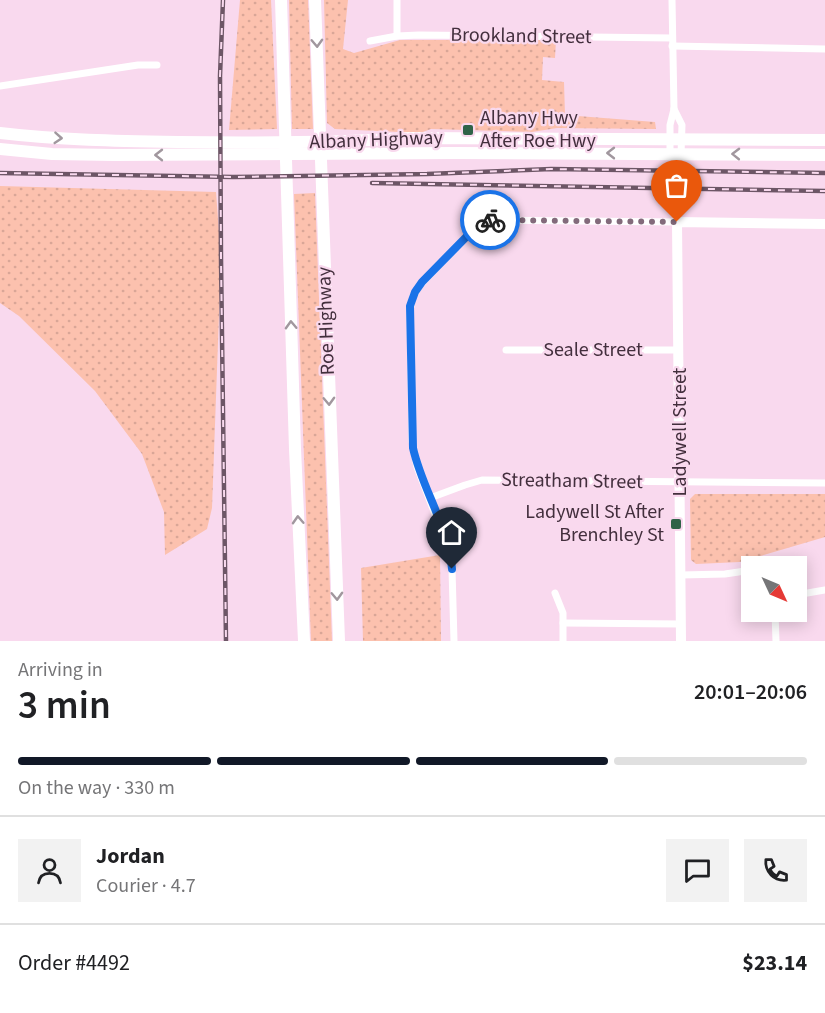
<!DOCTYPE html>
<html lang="en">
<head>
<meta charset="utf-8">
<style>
  :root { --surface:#fff; --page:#f2f2f2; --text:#202124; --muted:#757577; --line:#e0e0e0; --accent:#111827 }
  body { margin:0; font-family:"Source Sans 3",sans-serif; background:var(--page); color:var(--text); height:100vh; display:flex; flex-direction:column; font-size:22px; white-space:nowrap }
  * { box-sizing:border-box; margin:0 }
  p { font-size:20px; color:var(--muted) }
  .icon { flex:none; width:33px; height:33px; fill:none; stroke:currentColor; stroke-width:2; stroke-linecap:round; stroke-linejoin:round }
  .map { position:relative; height:641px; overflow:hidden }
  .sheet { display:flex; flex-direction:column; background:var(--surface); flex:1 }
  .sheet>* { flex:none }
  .needle { width:39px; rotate:134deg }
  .tools { position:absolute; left:741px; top:556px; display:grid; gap:12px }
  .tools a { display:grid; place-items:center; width:66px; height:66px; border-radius:0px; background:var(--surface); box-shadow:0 3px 15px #0003; font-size:30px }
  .pin { position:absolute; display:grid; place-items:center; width:51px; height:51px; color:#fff; margin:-62px -26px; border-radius:50% 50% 50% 0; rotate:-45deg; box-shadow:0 0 6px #0007 }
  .pin .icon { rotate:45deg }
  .courier { position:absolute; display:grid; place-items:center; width:60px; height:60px; margin:-30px; border:4px solid #1a73e8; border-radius:50%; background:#fff; color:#222; box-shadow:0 2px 8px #0007 }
  .headline em { font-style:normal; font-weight:600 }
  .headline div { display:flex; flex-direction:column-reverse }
  .headline { display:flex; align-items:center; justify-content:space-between; height:102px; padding:0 18px }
  h1 { font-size:39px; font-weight:600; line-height:45px }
  .bar { display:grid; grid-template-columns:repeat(4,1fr); gap:9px 6px; align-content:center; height:72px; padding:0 18px }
  .bar i { height:8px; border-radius:4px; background:var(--line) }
  .bar .current { background:var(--accent) }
  .bar p { grid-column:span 4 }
  .line { display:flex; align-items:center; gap:15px; padding:0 18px; border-top:2px solid var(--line) }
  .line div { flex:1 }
  .round { display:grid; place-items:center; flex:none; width:63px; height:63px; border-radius:0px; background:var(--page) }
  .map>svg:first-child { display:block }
  .green { fill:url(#green-dots) }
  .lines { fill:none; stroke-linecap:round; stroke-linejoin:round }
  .street { stroke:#fff; stroke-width:7 }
  .secondary { stroke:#fff; stroke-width:10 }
  .highway { stroke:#fff; stroke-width:12 }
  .rail-casing { stroke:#6d5666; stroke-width:4.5 }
  .rail { stroke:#f9d9ee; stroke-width:2; stroke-dasharray:7; stroke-linecap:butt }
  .oneway { stroke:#a1979e }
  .done { stroke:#836a7b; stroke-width:6; stroke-dasharray:0 10.8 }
  .route { stroke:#1a73e8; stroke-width:8 }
  .poi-dot { fill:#2f6348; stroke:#f9d9ee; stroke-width:2 }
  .labels { text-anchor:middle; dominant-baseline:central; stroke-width:4.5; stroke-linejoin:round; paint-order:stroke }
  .street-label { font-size:20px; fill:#432f3d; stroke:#f9d9ee }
  .poi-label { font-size:20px; fill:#432f3d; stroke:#f9d9ee; text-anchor:start }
</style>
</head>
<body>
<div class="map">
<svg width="825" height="641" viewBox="0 0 825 641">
  <defs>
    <pattern id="green-dots" width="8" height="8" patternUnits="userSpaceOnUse" patternTransform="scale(1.5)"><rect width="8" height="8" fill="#fcc1ae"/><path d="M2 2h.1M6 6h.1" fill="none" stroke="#d9a697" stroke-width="1.8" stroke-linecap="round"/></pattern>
  </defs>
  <rect width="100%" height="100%" fill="#f9d9ee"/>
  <g class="green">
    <polygon points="240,0 271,0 277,129 229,130"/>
    <polygon points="289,0 308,0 313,129 292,129"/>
    <polygon points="324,0 348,0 343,49 354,53 400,40 556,40 555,58 543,57 542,80 564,82 565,115 655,122 656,129 557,128 532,132 431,129 420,133 335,129 327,123"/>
    <polygon points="0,186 216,192 221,259 212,508 207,529 165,555 164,512 142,454 95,391 19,316 0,303"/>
    <polygon points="315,193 332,641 311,641 294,194"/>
    <polygon points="695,494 825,494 825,537 740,562 696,564 691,560 690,499"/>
    <polygon points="440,555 441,641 363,641 361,568"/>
  </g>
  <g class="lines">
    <g class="street">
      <polyline points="397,0 397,36"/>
      <polyline points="370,41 397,36 419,35 672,38"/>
      <polyline points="672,46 825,49"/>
      <polyline points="0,86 138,65 157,65"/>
      <polyline points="674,109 682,125 681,154"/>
      <polyline points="670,154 670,125 674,109 672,0"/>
      <polyline points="506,350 679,350"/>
      <polyline points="430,498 465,485 482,480 825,483"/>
      <polyline points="681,575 725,574 752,570"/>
      <polyline points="555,593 563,613 563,641"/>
      <polyline points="796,595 825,590"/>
      <polyline points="775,612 776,641"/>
      <polyline points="563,623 681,624"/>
      <polyline points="454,641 452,569 449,551 417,467 412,441 410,310 413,296 420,285 476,227 489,220 677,222"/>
    </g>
    <polyline class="secondary" points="681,641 677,222 825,224"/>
    <g class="highway">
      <polyline points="281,0 295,449 304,641"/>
      <polyline points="315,0 339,641"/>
      <path d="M0,133C59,140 118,141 178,142C256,143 333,143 411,138L825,140"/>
      <polyline points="0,149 52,154 114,155 454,153 825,155"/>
    </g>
    <g class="rail-casing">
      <g id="rail">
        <polyline points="223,0 220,76 221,259 226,641"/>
        <polyline points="0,173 233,177 427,174 551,169 825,173"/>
        <polyline points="372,183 825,191"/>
      </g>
    </g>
    <use href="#rail" class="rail"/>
  </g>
  <defs><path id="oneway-chevron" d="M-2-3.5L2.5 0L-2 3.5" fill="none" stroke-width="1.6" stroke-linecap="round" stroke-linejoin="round" transform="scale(1.5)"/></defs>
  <g class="oneway">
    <use href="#oneway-chevron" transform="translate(317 43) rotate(88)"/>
    <use href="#oneway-chevron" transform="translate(58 138) rotate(4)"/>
    <use href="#oneway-chevron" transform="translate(611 153) rotate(-180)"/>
    <use href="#oneway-chevron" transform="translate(736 154) rotate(-179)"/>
    <use href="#oneway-chevron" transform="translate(159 155) rotate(-180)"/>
    <use href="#oneway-chevron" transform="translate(291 325) rotate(-92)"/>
    <use href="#oneway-chevron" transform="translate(329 401) rotate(88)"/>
    <use href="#oneway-chevron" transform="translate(298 520) rotate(-93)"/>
    <use href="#oneway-chevron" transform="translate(337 596) rotate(88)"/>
  </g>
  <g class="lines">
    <polyline class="done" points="490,220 677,222"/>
    <path class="route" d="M452,569C449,527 422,489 413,448L410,306L415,292L422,282L476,227L490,220"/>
  </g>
  <g class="poi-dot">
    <rect x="462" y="124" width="12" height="12" rx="3"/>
    <rect x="670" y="518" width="12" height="12" rx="3"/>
  </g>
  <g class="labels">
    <g class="street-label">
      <text transform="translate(521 36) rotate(1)">Brookland Street</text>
      <text transform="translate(376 140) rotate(-2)">Albany Highway</text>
      <text transform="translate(326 321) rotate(-92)">Roe Highway</text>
      <text x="593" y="350">Seale Street</text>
      <text transform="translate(680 432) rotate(-90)">Ladywell Street</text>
      <text transform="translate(572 481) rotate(1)">Streatham Street</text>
    </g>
    <g class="poi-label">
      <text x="480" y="118">Albany Hwy<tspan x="480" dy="23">After Roe Hwy</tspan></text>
      <text x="664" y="512" text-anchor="end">Ladywell St After<tspan x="664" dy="23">Brenchley St</tspan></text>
    </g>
  </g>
</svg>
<div class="tools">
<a><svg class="needle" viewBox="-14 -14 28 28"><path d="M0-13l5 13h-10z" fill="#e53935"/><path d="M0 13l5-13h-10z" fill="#757577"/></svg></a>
</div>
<div class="pin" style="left:677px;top:222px;background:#ea580c"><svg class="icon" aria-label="bag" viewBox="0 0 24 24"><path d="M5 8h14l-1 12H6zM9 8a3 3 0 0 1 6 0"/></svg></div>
<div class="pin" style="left:452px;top:569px;background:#1f2937"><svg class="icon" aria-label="home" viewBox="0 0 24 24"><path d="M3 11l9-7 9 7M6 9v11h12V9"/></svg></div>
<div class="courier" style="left:490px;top:220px"><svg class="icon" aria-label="bike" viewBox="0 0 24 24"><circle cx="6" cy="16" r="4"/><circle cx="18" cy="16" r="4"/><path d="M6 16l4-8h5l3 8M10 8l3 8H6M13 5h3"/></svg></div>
</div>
<section class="sheet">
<div class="headline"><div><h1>3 min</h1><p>Arriving in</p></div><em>20:01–20:06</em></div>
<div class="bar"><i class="current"></i><i class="current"></i><i class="current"></i><i></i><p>On the way · 330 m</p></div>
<div class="line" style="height:108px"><a class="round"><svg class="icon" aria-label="person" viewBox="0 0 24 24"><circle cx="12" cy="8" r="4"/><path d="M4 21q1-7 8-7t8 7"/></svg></a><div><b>Jordan</b><p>Courier · 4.7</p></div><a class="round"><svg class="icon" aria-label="chat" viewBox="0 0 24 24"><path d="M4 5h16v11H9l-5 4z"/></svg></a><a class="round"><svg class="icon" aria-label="phone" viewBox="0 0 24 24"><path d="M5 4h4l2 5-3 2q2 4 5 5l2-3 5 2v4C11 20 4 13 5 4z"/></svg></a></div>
<div class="line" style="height:78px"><div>Order #4492</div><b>$23.14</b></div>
</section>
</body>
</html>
